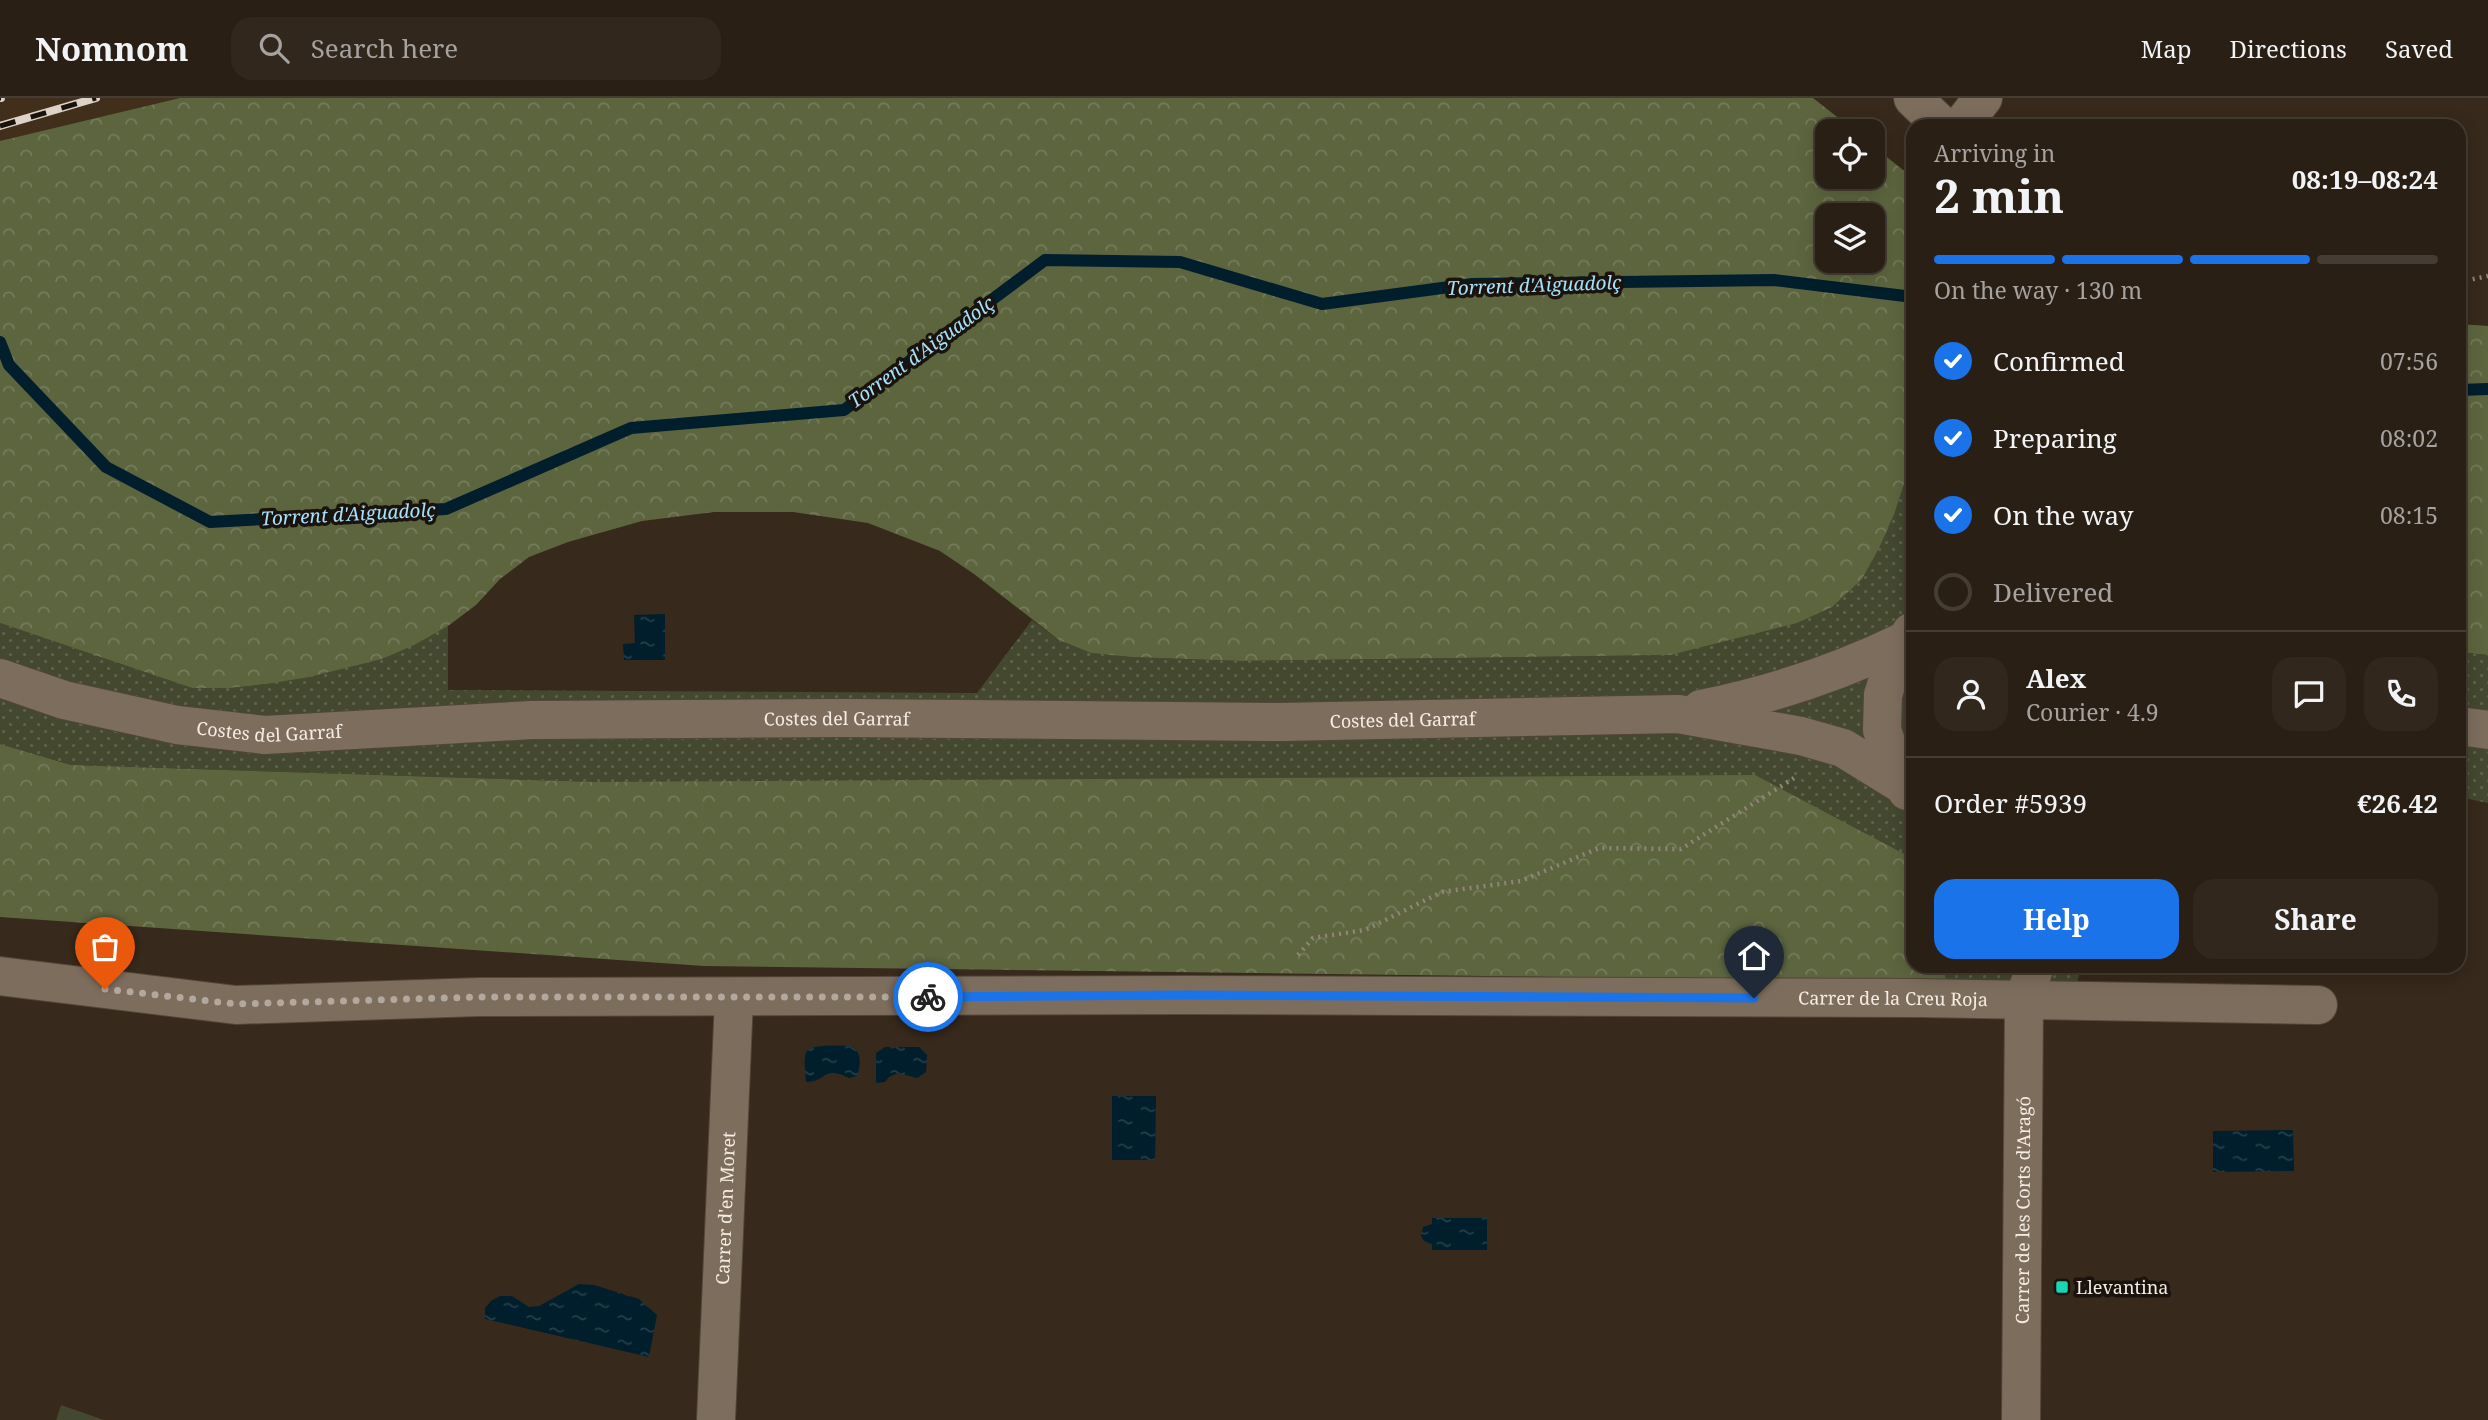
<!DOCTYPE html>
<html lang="en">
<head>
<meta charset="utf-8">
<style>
  :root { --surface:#291f14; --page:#31271d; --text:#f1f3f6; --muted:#a5a2a0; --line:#453d34; --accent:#1a73e8 }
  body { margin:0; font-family:"Noto Serif",serif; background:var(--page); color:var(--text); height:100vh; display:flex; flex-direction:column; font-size:26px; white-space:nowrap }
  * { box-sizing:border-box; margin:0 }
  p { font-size:23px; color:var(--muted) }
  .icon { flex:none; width:38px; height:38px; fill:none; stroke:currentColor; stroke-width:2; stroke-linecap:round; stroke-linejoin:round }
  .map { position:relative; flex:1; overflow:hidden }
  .side { position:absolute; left:1906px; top:21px; width:560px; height:854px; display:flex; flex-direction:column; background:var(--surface); border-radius:21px; box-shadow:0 4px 18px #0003,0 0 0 2px var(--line) }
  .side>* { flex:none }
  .controls { position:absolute; left:1815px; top:21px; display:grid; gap:14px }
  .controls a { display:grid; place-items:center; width:70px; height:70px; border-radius:14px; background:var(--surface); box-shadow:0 4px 18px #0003,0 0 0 2px var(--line); font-size:35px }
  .pin { position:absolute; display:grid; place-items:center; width:60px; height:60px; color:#fff; margin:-72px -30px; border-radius:50% 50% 50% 0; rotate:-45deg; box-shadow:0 0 7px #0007 }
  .pin .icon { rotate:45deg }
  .courier { position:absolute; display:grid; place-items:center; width:70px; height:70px; margin:-35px; border:5px solid #1a73e8; border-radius:50%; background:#fff; color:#222; box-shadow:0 2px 9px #0007 }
  .head em { font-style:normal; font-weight:700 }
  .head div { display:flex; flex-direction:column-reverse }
  .head { display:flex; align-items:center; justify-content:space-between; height:119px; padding:0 28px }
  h1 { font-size:46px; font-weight:700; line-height:52px }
  .bar { display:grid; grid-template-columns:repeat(4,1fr); gap:10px 7px; align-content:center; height:84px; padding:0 28px }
  .bar i { height:9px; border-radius:5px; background:var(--line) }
  .bar .on { background:var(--accent) }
  .bar p { grid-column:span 4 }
  .line { display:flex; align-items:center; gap:18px; padding:0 28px; border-top:2px solid var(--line) }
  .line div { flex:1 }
  .round { display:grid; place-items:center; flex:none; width:74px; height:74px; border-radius:21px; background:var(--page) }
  ol { padding:0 28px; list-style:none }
  li { display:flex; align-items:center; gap:21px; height:77px }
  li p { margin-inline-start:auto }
  li .icon { padding:7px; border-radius:50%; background:var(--accent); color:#fff; stroke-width:4 }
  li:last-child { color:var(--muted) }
  li i { width:38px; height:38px; border:4px solid var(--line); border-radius:50% }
  .button { display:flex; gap:14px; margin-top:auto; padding:14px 28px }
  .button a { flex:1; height:80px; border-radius:21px; background:var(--accent); color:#fff; font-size:28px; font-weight:700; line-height:80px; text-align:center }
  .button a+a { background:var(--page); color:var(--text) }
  header { display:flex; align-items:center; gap:42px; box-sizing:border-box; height:98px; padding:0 35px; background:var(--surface); border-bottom:2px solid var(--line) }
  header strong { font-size:33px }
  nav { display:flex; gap:38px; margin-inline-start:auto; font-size:24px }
  .search { width:490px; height:63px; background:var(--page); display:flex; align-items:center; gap:18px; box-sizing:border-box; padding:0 24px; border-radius:21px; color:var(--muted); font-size:26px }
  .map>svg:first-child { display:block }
  .built { fill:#422f1b }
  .grass { fill:url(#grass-dots) }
  .forest { fill:url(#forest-crowns); fill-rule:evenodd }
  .garden { fill:#43482f }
  .water { fill:url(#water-ripples) }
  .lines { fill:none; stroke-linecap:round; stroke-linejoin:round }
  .stream { stroke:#001e2b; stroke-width:12 }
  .minor-casing { stroke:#52463a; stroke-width:40 }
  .tertiary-casing { stroke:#52463a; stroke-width:40 }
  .secondary-casing { stroke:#52463a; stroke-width:40 }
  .path { stroke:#91857a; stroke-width:4.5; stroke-dasharray:2 5; stroke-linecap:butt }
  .minor { stroke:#7d6d5d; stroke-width:38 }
  .tertiary { stroke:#7d6d5d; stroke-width:38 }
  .secondary { stroke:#7d6d5d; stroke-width:38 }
  .rail-casing { stroke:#ddd3c9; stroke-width:8 }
  .rail { stroke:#1a130d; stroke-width:5; stroke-dasharray:16; stroke-linecap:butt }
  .done { stroke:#b2a89d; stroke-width:7; stroke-dasharray:0 12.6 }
  .route { stroke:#1a73e8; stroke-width:9 }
  .poi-dot { fill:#19d5b2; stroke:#1a130d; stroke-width:2.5 }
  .labels { text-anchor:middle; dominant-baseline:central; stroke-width:7; stroke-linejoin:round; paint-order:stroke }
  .street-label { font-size:18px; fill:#f5ece3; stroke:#1a130d }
  .poi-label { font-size:18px; fill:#f5ece3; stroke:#1a130d; text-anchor:start }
  .water-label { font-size:19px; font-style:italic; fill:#a6e0fa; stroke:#1a130d }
</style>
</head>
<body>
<header>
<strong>Nomnom</strong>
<div class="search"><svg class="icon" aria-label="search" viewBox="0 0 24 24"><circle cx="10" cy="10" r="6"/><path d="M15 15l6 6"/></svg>Search here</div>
<nav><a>Map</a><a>Directions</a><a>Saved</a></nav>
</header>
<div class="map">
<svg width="2488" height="1322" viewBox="0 0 2488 1322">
  <defs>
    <pattern id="grass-dots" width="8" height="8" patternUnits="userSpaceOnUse" patternTransform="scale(1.75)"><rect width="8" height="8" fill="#43482f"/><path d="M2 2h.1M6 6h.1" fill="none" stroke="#5f634d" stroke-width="1.8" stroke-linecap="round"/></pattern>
    <pattern id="forest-crowns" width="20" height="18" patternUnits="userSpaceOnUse" patternTransform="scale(1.75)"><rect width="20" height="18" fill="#5d653f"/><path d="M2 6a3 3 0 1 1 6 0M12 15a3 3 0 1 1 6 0" fill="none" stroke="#757b5b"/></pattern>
    <pattern id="water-ripples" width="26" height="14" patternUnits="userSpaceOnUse" patternTransform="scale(1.75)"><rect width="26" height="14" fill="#001e2b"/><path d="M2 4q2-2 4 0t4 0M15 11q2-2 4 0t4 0" fill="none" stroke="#263f4a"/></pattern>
  </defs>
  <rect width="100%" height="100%" fill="#37291b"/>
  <polygon class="built" points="0,0 180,0 0,43"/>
  <g class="grass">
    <polygon points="1913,358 1913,774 1908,758 596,684 71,667 0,646 0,525 192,590 229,590 267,586 382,561 448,528 448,592 977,595 1032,522 1059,542 1091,555 1131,559 1242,563 1669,557 1895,414"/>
    <polygon points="2459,554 2488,557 2488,705 2459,699"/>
    <polygon points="1942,868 2081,868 2077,886 1947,884"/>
  </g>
  <g class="forest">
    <path d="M180,0H1813L1855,33H1827V79H1872L1873,48L1913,80V358L1895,414L1879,450L1862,481L1832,509L1797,525L1670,557L1242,563L1131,559L1091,555L1059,542L974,476L940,453L868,425L793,414H714L642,423L568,444L529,459L500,481L476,507L448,528L414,547L382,561L309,579L267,586L229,590H192L0,525V43ZM1827,117H1872V163H1827Z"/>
    <polygon points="2459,226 2488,228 2488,557 2459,554"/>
    <polygon points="0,646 71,667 596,684 1755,677 1908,758 1913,774 1913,868 1942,868 1947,884 704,868 0,819"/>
  </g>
  <polygon class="garden" points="61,1307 104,1322 56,1322"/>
  <g class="water">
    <polygon points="665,516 665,562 624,562 623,546 635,545 634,517"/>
    <path d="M851,948C862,953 861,968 857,978L849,980C821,967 828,984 806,984C806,976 803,962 806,955C810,945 841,948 851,948Z"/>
    <polygon points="885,949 919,949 927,957 926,974 917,980 898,975 889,979 885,984 876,985 876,955"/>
    <polygon points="1112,998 1156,998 1155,1062 1112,1062"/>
    <polygon points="2293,1032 2294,1073 2213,1074 2213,1033"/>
    <polygon points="1432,1120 1487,1120 1487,1152 1432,1152 1432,1146 1424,1143 1421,1138 1423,1129 1432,1126"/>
    <polygon points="579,1186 594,1187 639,1201 657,1217 649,1259 485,1221 485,1210 491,1203 500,1198 512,1198 529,1209 539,1208"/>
  </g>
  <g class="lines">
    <g class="stream">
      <polyline points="0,244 9,267 106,369 210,424 446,411 631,330 844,312 1045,162 1180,164 1322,206 1472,186 1774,182 1913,199"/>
      <polyline points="2459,292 2488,291"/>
    </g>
    <g class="minor-casing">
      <g id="minor">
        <polyline points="1961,28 1983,0"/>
        <path id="s1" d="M0,878L236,907L479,899L1186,897L1920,900L2318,907"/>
        <path id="s2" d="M716,1322L734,900"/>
        <path id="s3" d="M2021,1322L2024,902L2035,868"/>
      </g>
    </g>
    <g class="tertiary-casing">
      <polyline id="tertiary" points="1913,0 1942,28"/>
    </g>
    <g class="secondary-casing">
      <g id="secondary">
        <path id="s4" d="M0,580L64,602L177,627L265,637L532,622L844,620L1281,624L1678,616L1801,638L1843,650L1903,687"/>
        <path d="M1701,611C1771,597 1840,574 1904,543"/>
        <polyline points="2459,628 2488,632"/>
        <polyline points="1907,693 1893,664 1882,632 1883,597 1894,562 1911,534"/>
      </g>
    </g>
    <g class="path">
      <polyline points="2459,184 2488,178"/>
      <polyline points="1298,857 1313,840 1365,832 1442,794 1521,783 1599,750 1681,751 1794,680"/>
    </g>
    <use href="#minor" class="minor"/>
    <use href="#tertiary" class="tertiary"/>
    <use href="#secondary" class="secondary"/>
    <g class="rail-casing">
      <g id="rail">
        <polyline points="0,0 1,0"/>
        <polyline points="0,28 96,0"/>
      </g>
    </g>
    <use href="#rail" class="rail"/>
  </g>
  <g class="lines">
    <polyline class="done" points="105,891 236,906 479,899 928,899"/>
    <polyline class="route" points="928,899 1186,897 1754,900"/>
  </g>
  <rect class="poi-dot" x="2055" y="1182" width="14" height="14" rx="3.5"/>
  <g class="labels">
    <g class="street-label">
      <text stroke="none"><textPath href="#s4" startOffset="844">Costes del Garraf</textPath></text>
      <text stroke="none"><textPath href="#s4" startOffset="1410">Costes del Garraf</textPath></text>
      <text stroke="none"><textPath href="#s4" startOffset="276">Costes del Garraf</textPath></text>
      <text stroke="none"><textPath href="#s1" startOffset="1895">Carrer de la Creu Roja</textPath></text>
      <text stroke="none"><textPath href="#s2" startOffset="212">Carrer d'en Moret</textPath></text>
      <text stroke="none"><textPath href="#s3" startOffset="210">Carrer de les Corts d'Aragó</textPath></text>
    </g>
    <g class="poi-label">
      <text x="2076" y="1189">Llevantina</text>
    </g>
    <g class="water-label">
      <text transform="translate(1534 187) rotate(-2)">Torrent d'Aiguadolç</text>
      <text transform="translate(921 254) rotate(-36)">Torrent d'Aiguadolç</text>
      <text transform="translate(348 416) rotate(-3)">Torrent d'Aiguadolç</text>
    </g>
  </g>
</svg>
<div class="controls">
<a><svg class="icon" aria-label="locate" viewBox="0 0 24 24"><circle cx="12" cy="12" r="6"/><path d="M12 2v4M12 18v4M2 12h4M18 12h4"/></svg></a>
<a><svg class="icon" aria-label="layers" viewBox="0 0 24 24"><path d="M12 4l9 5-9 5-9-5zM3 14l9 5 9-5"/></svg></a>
</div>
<div class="pin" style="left:105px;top:891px;background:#ea580c"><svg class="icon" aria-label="bag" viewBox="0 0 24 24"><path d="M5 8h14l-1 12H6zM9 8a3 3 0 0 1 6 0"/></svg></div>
<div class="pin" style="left:1754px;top:900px;background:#1f2937"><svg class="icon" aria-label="home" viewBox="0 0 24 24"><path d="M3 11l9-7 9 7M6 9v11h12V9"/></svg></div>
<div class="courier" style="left:928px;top:899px"><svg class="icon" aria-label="bike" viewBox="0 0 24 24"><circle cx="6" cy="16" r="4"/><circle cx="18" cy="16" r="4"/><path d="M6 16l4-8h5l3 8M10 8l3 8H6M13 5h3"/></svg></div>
<section class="side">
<div class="head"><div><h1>2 min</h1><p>Arriving in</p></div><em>08:19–08:24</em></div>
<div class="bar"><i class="on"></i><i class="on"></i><i class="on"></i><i></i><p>On the way · 130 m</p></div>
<ol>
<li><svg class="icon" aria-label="check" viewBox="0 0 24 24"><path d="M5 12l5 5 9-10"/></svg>Confirmed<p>07:56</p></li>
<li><svg class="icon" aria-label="check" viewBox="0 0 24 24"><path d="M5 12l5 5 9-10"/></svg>Preparing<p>08:02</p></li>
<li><svg class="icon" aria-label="check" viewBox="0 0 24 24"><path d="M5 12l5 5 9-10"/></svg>On the way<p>08:15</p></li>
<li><i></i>Delivered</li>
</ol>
<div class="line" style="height:126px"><a class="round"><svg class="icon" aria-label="person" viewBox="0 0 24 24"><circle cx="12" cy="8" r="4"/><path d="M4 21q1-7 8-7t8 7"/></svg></a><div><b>Alex</b><p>Courier · 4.9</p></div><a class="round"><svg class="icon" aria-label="chat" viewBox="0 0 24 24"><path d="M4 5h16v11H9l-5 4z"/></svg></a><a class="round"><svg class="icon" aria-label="phone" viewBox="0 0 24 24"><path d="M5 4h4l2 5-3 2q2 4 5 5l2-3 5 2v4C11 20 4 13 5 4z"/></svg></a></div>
<div class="line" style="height:91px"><div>Order #5939</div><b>€26.42</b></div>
<div class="button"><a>Help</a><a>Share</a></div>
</section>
</div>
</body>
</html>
